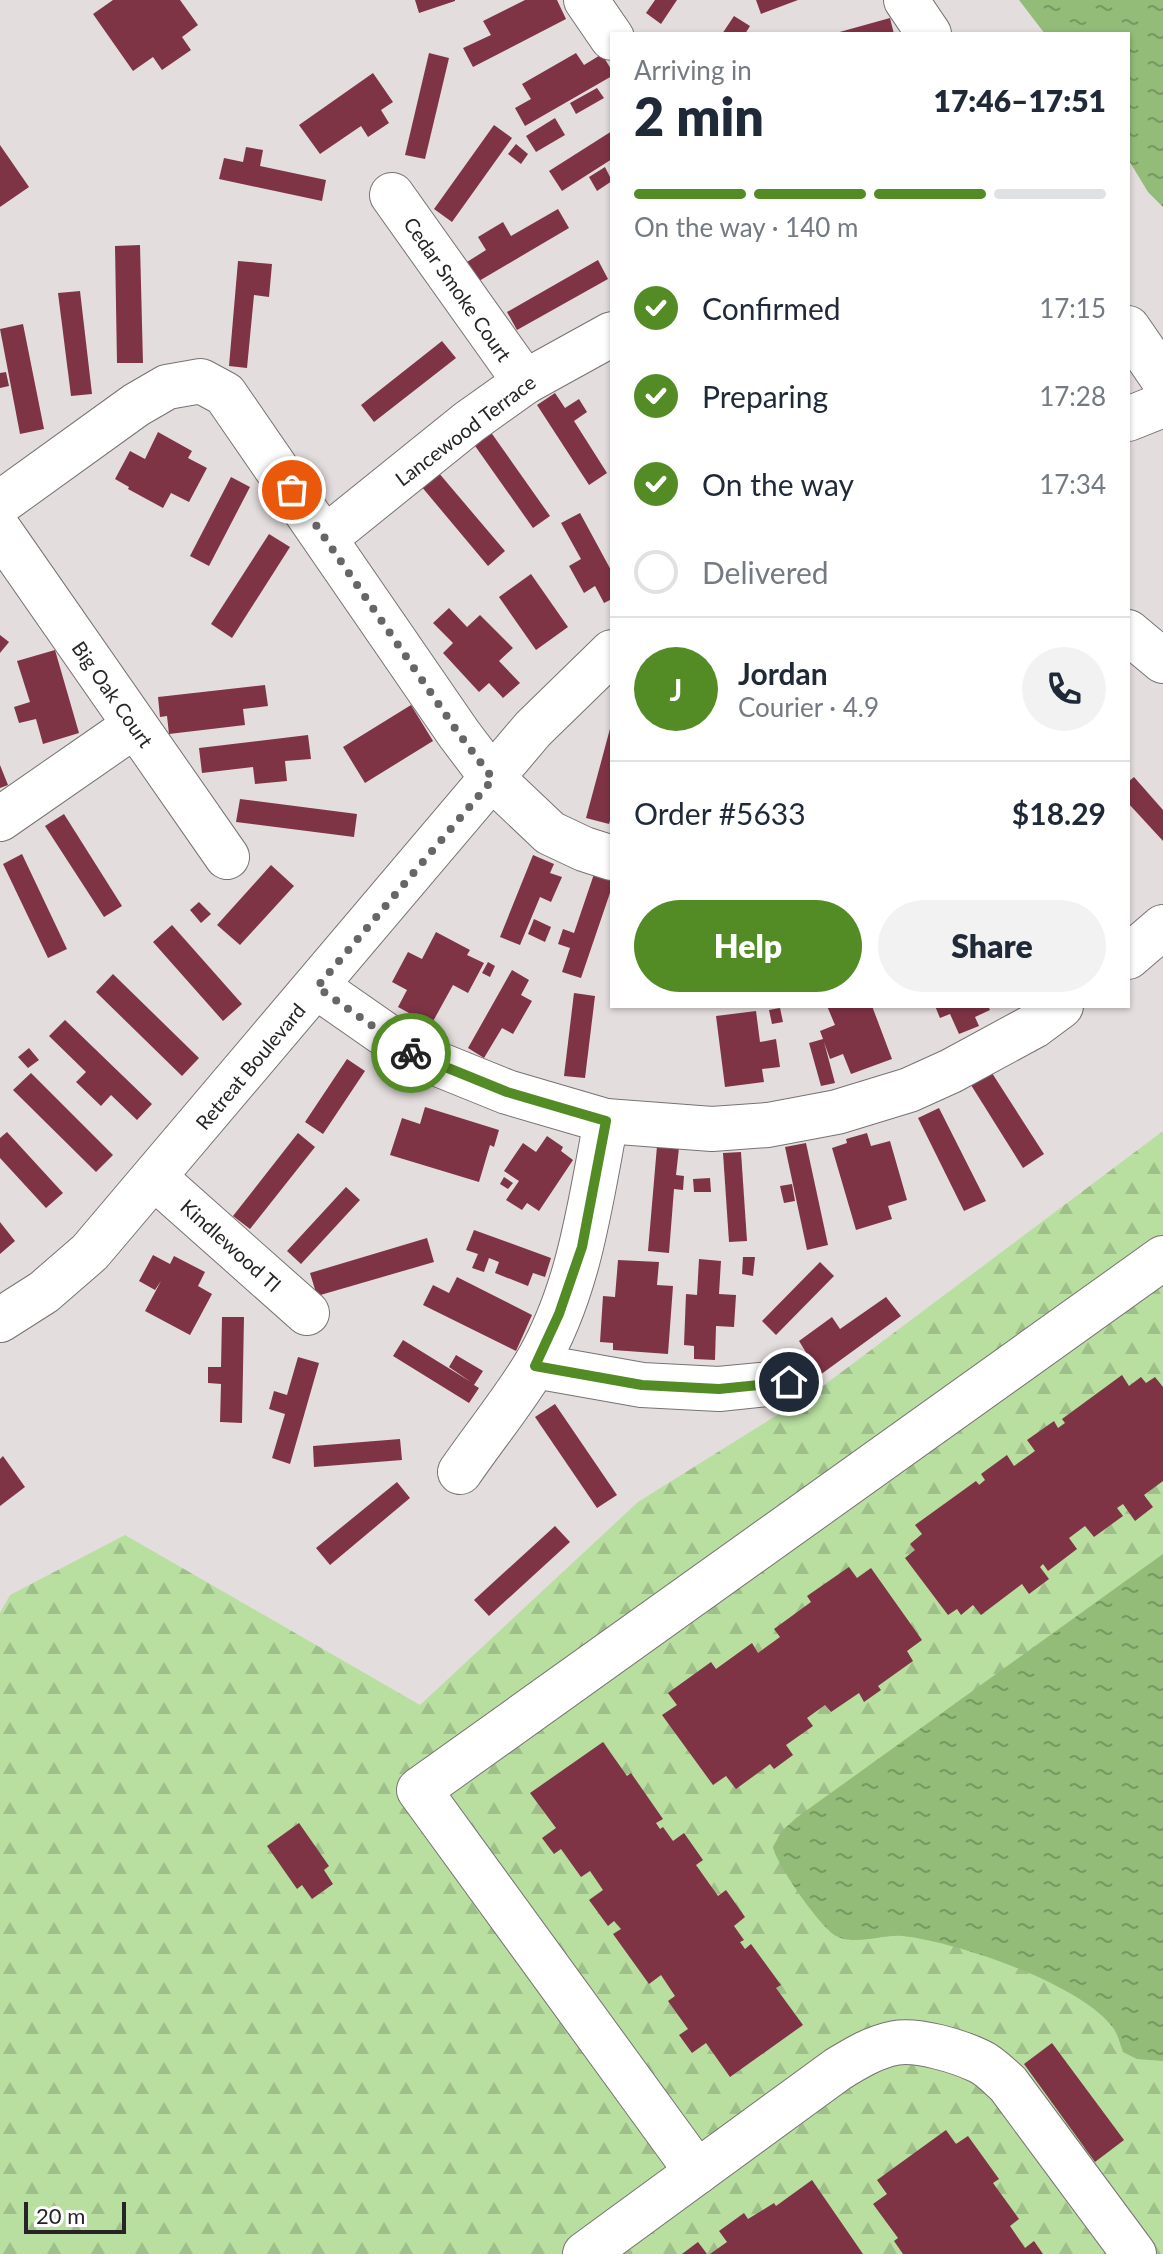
<!DOCTYPE html>
<html lang="en">
<head>
<meta charset="utf-8">
<style>
  :root { --surface:#fff; --page:#f2f2f3; --text:#1f2937; --muted:#747a83; --line:#e0e1e3; --accent:#538b25 }
  body { margin:0; font-family:Lato,sans-serif; background:var(--page); color:var(--text); height:100vh; display:flex; flex-direction:column; font-size:30px; white-space:nowrap }
  * { box-sizing:border-box; margin:0 }
  p { font-size:26px; color:var(--muted) }
  .icon { flex:none; width:44px; height:44px; fill:none; stroke:currentColor; stroke-width:2; stroke-linecap:round; stroke-linejoin:round }
  .map { position:relative; flex:1; overflow:hidden }
  .sheet { position:absolute; left:610px; top:32px; width:520px; height:976px; display:flex; flex-direction:column; background:var(--surface); border-radius:0px; box-shadow:0 2px 6px #0004 }
  .sheet>* { flex:none }
  .scale { position:absolute; left:24px; bottom:20px; width:102px; box-sizing:border-box; padding-left:8px; border:4px solid #262424; border-top:0; font-size:22px; line-height:28px; white-space:nowrap; color:#262424; -webkit-text-stroke:6px #fff; paint-order:stroke }
  .pin { position:absolute; display:grid; place-items:center; width:68px; height:68px; color:#fff; margin:-34px; border:4px solid #fff; border-radius:50%; box-shadow:0 2px 8px #0007 }
  .courier { position:absolute; display:grid; place-items:center; width:80px; height:80px; margin:-40px; border:6px solid #538b25; border-radius:50%; background:#fff; color:#222; box-shadow:0 2px 10px #0007 }
  .head em { font-style:normal; font-weight:800 }
  .head div { display:flex; flex-direction:column-reverse }
  .head { display:flex; align-items:center; justify-content:space-between; height:136px; padding:0 24px }
  h1 { font-size:52px; font-weight:800; line-height:60px }
  .bar { display:grid; grid-template-columns:repeat(4,1fr); gap:12px 8px; align-content:center; height:96px; padding:0 24px }
  .bar i { height:10px; border-radius:6px; background:var(--line) }
  .bar .selected { background:var(--accent) }
  .bar p { grid-column:span 4 }
  .line { display:flex; align-items:center; gap:20px; padding:0 24px; border-top:2px solid var(--line) }
  .line div { flex:1 }
  .round { display:grid; place-items:center; flex:none; width:84px; height:84px; border-radius:42px; background:var(--page) }
  ol { padding:0 24px; list-style:none }
  li { display:flex; align-items:center; gap:24px; height:88px }
  li p { margin-inline-start:auto }
  li .icon { padding:8px; border-radius:50%; background:var(--accent); color:#fff; stroke-width:4 }
  li:last-child { color:var(--muted) }
  li i { width:44px; height:44px; border:4px solid var(--line); border-radius:50% }
  .action { display:flex; gap:16px; margin-top:auto; padding:16px 24px }
  .action a { flex:1; height:92px; border-radius:48px; background:var(--accent); color:#fff; font-size:32px; font-weight:800; line-height:92px; text-align:center }
  .action a+a { background:var(--page); color:var(--text) }
  .map>svg:first-child { display:block }
  .forest { fill:url(#forest-firs) }
  .water { fill:url(#water-ripples) }
  .building { fill:#7f3446 }
  .lines { fill:none; stroke-linecap:round; stroke-linejoin:round }
  .minor-casing { stroke:#787272; stroke-width:46 }
  .minor { stroke:#fff; stroke-width:44 }
  .done { stroke:#686565; stroke-width:8; stroke-dasharray:0 14.4 }
  .route { stroke:#538b25; stroke-width:10 }
  .labels { text-anchor:middle; dominant-baseline:central; stroke-width:8; stroke-linejoin:round; paint-order:stroke }
  .street-label { font-size:20px; fill:#262424; stroke:#fff }
</style>
</head>
<body>
<div class="map">
<svg width="1163" height="2254" viewBox="0 0 1163 2254">
  <defs>
    <pattern id="forest-firs" width="22" height="20" patternUnits="userSpaceOnUse" patternTransform="scale(2)"><rect width="22" height="20" fill="#b8dea0"/><path d="M5 1l3.5 6h-7zM16 11l3.5 6h-7z" fill="#9ebe8a"/></pattern>
    <pattern id="water-ripples" width="26" height="14" patternUnits="userSpaceOnUse" patternTransform="scale(2)"><rect width="26" height="14" fill="#92bc77"/><path d="M2 4q2-2 4 0t4 0M15 11q2-2 4 0t4 0" fill="none" stroke="#779961"/></pattern>
  </defs>
  <rect width="100%" height="100%" fill="#e4ddde"/>
  <polygon class="forest" points="1163,1131 1163,2254 0,2254 0,1613 10,1595 125,1535 420,1705 638,1502 819,1389"/>
  <g class="water">
    <polygon points="1019,0 1163,0 1163,207 1148,192 1128,159 1128,34 1045,34"/>
    <path d="M1163,1554V2061L1137,2059L1123,2052C1120,2044 1118,2035 1114,2029C1082,1984 957,1942 903,1936C882,1934 856,1946 836,1936C821,1928 776,1864 773,1847L781,1832L796,1818Z"/>
  </g>
  <g class="building">
    <polygon points="113,0 180,0 198,25 182,37 191,50 162,70 153,57 133,71 93,14"/>
    <polygon points="415,0 455,0 455,1 419,13"/>
    <polygon points="525,0 557,0 566,19 473,67 463,48 491,35 483,21"/>
    <polygon points="655,0 677,0 661,24 646,13"/>
    <polygon points="756,0 798,0 761,14"/>
    <polygon points="734,16 750,26 745,34 722,34"/>
    <polygon points="890,18 894,34 836,34 836,33"/>
    <polygon points="429,53 449,58 425,159 405,155"/>
    <polygon points="576,53 584,65 602,54 612,71 612,76 525,126 515,108 531,99 522,84"/>
    <polygon points="373,73 393,102 381,110 389,123 368,137 361,126 320,154 299,125"/>
    <polygon points="597,88 604,98 576,114 570,103"/>
    <polygon points="555,118 565,135 536,152 526,136"/>
    <polygon points="494,125 512,138 452,222 434,209"/>
    <polygon points="612,131 612,159 562,191 549,171"/>
    <polygon points="516,144 528,154 521,164 508,154"/>
    <polygon points="0,145 29,187 0,207"/>
    <polygon points="246,147 263,150 260,166 326,180 322,201 219,179 224,158 243,162"/>
    <polygon points="605,167 612,181 597,191 589,177"/>
    <polygon points="558,209 569,228 479,281 467,262 486,250 478,237 503,222 511,236"/>
    <polygon points="140,245 143,363 117,363 115,246"/>
    <polygon points="598,260 608,279 517,330 507,312"/>
    <polygon points="238,261 272,264 269,297 254,295 247,368 229,366"/>
    <polygon points="80,291 92,394 71,396 58,293"/>
    <polygon points="23,324 44,429 20,434 0,329"/>
    <polygon points="442,341 456,358 374,422 361,405"/>
    <polygon points="6,372 9,386 0,388 0,373"/>
    <polygon points="555,393 565,408 579,399 587,412 574,421 607,473 589,485 537,405"/>
    <polygon points="490,431 550,516 533,528 473,443"/>
    <polygon points="158,432 192,451 188,458 207,468 189,502 171,493 163,508 128,489 129,487 115,479 130,451 145,459"/>
    <polygon points="438,472 505,551 488,566 421,486"/>
    <polygon points="231,477 250,487 209,566 190,556"/>
    <polygon points="580,513 612,572 612,599 604,603 595,586 584,593 569,566 581,559 561,523"/>
    <polygon points="269,534 290,547 232,638 211,624"/>
    <polygon points="531,574 568,627 536,650 499,597"/>
    <polygon points="449,608 467,627 480,615 513,648 499,661 520,683 503,698 489,683 479,692 443,653 453,643 433,623"/>
    <polygon points="0,635 9,642 0,653"/>
    <polygon points="55,650 79,733 43,744 36,719 19,723 14,707 30,702 17,661"/>
    <polygon points="265,685 268,706 243,709 245,725 169,734 167,716 160,717 158,697"/>
    <polygon points="411,705 433,741 365,783 343,747"/>
    <polygon points="611,725 612,814 609,824 586,818"/>
    <polygon points="308,735 311,759 285,761 287,781 255,784 253,767 202,773 199,748"/>
    <polygon points="0,765 8,785 0,788"/>
    <polygon points="1134,777 1163,810 1163,841 1128,803 1128,782"/>
    <polygon points="240,799 357,814 354,837 236,822"/>
    <polygon points="64,814 122,906 104,917 45,826"/>
    <polygon points="22,854 67,949 48,958 3,864"/>
    <polygon points="533,855 554,864 550,873 562,877 551,902 540,897 520,945 500,937"/>
    <polygon points="271,865 294,886 240,945 217,925"/>
    <polygon points="594,874 612,880 612,887 581,978 562,972 570,948 558,944 563,929 574,933"/>
    <polygon points="199,902 211,914 201,923 190,910"/>
    <polygon points="534,919 551,927 545,942 528,934"/>
    <polygon points="172,925 242,1004 223,1021 153,942"/>
    <polygon points="436,932 470,950 467,955 484,963 468,993 453,985 431,1025 398,1007 407,990 392,982 408,952 422,959"/>
    <polygon points="488,962 495,966 490,977 482,973"/>
    <polygon points="512,970 529,980 521,995 532,1001 513,1034 502,1028 484,1058 468,1048"/>
    <polygon points="113,974 199,1058 182,1076 96,992"/>
    <polygon points="574,993 595,996 585,1078 564,1076"/>
    <polygon points="827,1006 872,1006 892,1059 851,1074 843,1054 830,1059 824,1042 835,1083 821,1086 809,1043 823,1039 820,1031 835,1025"/>
    <polygon points="935,1006 988,1006 990,1010 975,1017 979,1026 959,1034 950,1014 940,1018"/>
    <polygon points="780,1008 783,1022 772,1024 769,1010"/>
    <polygon points="756,1011 760,1042 776,1039 780,1067 762,1069 764,1082 725,1087 716,1016"/>
    <polygon points="65,1020 152,1104 137,1120 111,1095 101,1106 76,1082 86,1072 49,1036"/>
    <polygon points="29,1048 39,1060 28,1068 18,1057"/>
    <polygon points="347,1059 365,1071 323,1134 305,1122"/>
    <polygon points="31,1073 113,1155 96,1172 13,1090"/>
    <polygon points="992,1073 1044,1154 1023,1168 971,1085"/>
    <polygon points="425,1107 499,1130 494,1147 490,1145 479,1182 390,1155 402,1118 420,1124"/>
    <polygon points="939,1108 986,1201 964,1211 918,1118"/>
    <polygon points="7,1132 63,1193 46,1208 0,1158 0,1138"/>
    <polygon points="298,1133 315,1147 250,1229 233,1216"/>
    <polygon points="867,1133 871,1146 890,1141 907,1200 888,1206 892,1219 856,1230 832,1148 847,1143 846,1139"/>
    <polygon points="547,1136 563,1147 561,1151 573,1160 539,1211 527,1203 522,1210 506,1200 519,1181 504,1171 523,1143 536,1152"/>
    <polygon points="806,1143 828,1245 807,1250 785,1147"/>
    <polygon points="657,1146 679,1148 676,1175 684,1176 683,1190 674,1189 669,1253 648,1251"/>
    <polygon points="741,1152 747,1241 729,1242 723,1153"/>
    <polygon points="504,1177 513,1183 508,1189 500,1184"/>
    <polygon points="710,1178 711,1192 694,1192 693,1179"/>
    <polygon points="792,1184 795,1201 784,1203 780,1186"/>
    <polygon points="346,1187 360,1200 301,1264 287,1251"/>
    <polygon points="0,1222 15,1241 0,1254"/>
    <polygon points="474,1230 551,1258 545,1277 533,1273 528,1286 495,1273 499,1262 489,1258 484,1272 472,1268 478,1254 466,1250"/>
    <polygon points="427,1238 434,1262 317,1296 310,1273"/>
    <polygon points="153,1255 170,1264 174,1256 205,1272 198,1286 212,1294 190,1335 145,1311 161,1281 155,1290 139,1281"/>
    <polygon points="743,1257 755,1257 753,1276 742,1274"/>
    <polygon points="699,1259 721,1261 719,1294 736,1295 734,1327 716,1326 715,1360 694,1359 694,1346 684,1345 686,1294 697,1295"/>
    <polygon points="618,1260 659,1262 657,1285 673,1286 668,1354 613,1350 613,1343 600,1342 603,1296 615,1297"/>
    <polygon points="820,1262 834,1276 776,1335 762,1321"/>
    <polygon points="457,1277 532,1315 516,1351 423,1305 433,1285 449,1293"/>
    <polygon points="886,1297 901,1316 820,1375 799,1341 832,1317 840,1329"/>
    <polygon points="222,1317 244,1317 242,1423 220,1422 221,1384 208,1383 208,1367 221,1367"/>
    <polygon points="403,1340 471,1382 449,1367 456,1355 483,1371 474,1385 479,1388 469,1403 393,1356"/>
    <polygon points="298,1357 319,1363 290,1464 272,1458 285,1414 269,1409 274,1391 287,1395"/>
    <polygon points="1122,1375 1129,1386 1141,1377 1146,1383 1155,1377 1163,1387 1163,1481 1144,1495 1153,1507 1135,1521 1123,1504 1117,1508 1123,1516 1094,1537 1085,1526 1069,1538 1077,1549 1048,1571 1043,1564 1040,1567 1049,1579 1029,1594 1022,1584 981,1615 973,1605 961,1615 957,1609 948,1615 905,1558 915,1550 910,1544 922,1534 915,1525 976,1481 979,1485 985,1480 981,1474 1007,1455 1014,1466 1035,1451 1027,1440 1054,1421 1058,1428 1065,1423 1062,1419"/>
    <polygon points="555,1404 617,1495 597,1508 535,1417"/>
    <polygon points="400,1439 402,1460 314,1467 313,1446"/>
    <polygon points="3,1456 25,1487 0,1506 0,1459"/>
    <polygon points="397,1482 410,1498 330,1565 316,1548"/>
    <polygon points="555,1526 570,1542 489,1616 474,1600"/>
    <polygon points="849,1567 857,1578 871,1568 922,1640 907,1651 913,1661 878,1686 881,1690 864,1702 859,1693 831,1712 825,1705 807,1718 813,1726 786,1745 793,1755 774,1769 770,1764 736,1789 726,1776 713,1785 662,1715 677,1705 668,1693 711,1662 716,1669 752,1643 758,1653 780,1637 774,1629 811,1602 807,1596"/>
    <polygon points="603,1742 627,1776 631,1773 663,1819 656,1823 660,1829 663,1827 673,1841 684,1833 703,1860 696,1865 718,1896 726,1890 745,1917 734,1926 744,1940 740,1942 745,1949 751,1944 781,1985 776,1988 803,2025 730,2077 706,2043 692,2053 679,2035 688,2029 668,2001 675,1996 661,1975 649,1984 613,1934 621,1929 614,1921 608,1926 589,1900 603,1890 590,1871 581,1877 561,1849 554,1854 542,1838 556,1828 530,1793"/>
    <polygon points="299,1823 329,1866 324,1870 333,1884 312,1899 302,1885 297,1889 267,1846"/>
    <polygon points="1052,2043 1124,2140 1095,2162 1024,2064"/>
    <polygon points="946,2130 956,2144 968,2136 999,2179 993,2183 1019,2219 1010,2226 1025,2248 1034,2241 1043,2254 903,2254 894,2241 898,2238 873,2204 887,2194 877,2180"/>
    <polygon points="812,2180 863,2254 710,2254 727,2242 719,2231 744,2213 748,2219 774,2203 776,2206"/>
    <polygon points="698,2242 707,2254 682,2254"/>
  </g>
  <g class="lines">
    <g class="minor-casing">
      <g id="minor">
        <polyline points="586,0 612,38"/>
        <polyline points="906,0 929,34"/>
        <polyline points="392,195 525,382"/>
        <polyline points="1128,328 1163,379"/>
        <polyline points="1128,419 1163,405"/>
        <polyline points="0,503 136,405 167,387 201,381 225,394 459,734 493,779 550,833 584,849 612,858"/>
        <polyline points="0,531 227,857"/>
        <polyline points="325,538 469,422 525,382 612,334"/>
        <polyline points="1128,632 1163,661"/>
        <polyline points="0,819 134,726"/>
        <polyline points="1128,957 1163,927"/>
        <polyline points="317,987 413,1054 507,1092 606,1121 712,1129 768,1125 837,1112 909,1090 951,1071 1034,1026 1061,1006"/>
        <polyline points="155,1178 307,1313"/>
        <polyline points="0,1320 44,1292 90,1252 533,729 612,652"/>
        <polyline points="535,1366 642,1385 719,1389 789,1382"/>
        <path d="M460,1472C484,1437 512,1403 534,1367C579,1293 590,1204 606,1121"/>
        <polyline points="697,2172 419,1790 1163,1258"/>
        <path d="M585,2254L838,2069C856,2058 874,2047 895,2043C918,2039 958,2051 979,2061C990,2066 999,2076 1008,2084L1134,2254"/>
      </g>
    </g>
    <use href="#minor" class="minor"/>
  </g>
  <g class="lines">
    <polyline class="done" points="292,490 459,734 493,779 317,987 411,1053"/>
    <polyline class="route" points="411,1053 507,1092 606,1121 582,1247 559,1314 535,1366 642,1385 719,1389 789,1382"/>
  </g>
  <g class="labels">
    <g class="street-label">
      <text transform="translate(458 289) rotate(55)">Cedar Smoke Court</text>
      <text transform="translate(465 430) rotate(-37)">Lancewood Terrace</text>
      <text transform="translate(113 694) rotate(55)">Big Oak Court</text>
      <text transform="translate(250 1066) rotate(-50)">Retreat Boulevard</text>
      <text transform="translate(231 1245) rotate(42)">Kindlewood Tl</text>
    </g>
  </g>
</svg>
<div class="scale">20 m</div>
<div class="pin" style="left:292px;top:490px;background:#ea580c"><svg class="icon" aria-label="bag" viewBox="0 0 24 24"><path d="M5 8h14l-1 12H6zM9 8a3 3 0 0 1 6 0"/></svg></div>
<div class="pin" style="left:789px;top:1382px;background:#1f2937"><svg class="icon" aria-label="home" viewBox="0 0 24 24"><path d="M3 11l9-7 9 7M6 9v11h12V9"/></svg></div>
<div class="courier" style="left:411px;top:1053px"><svg class="icon" aria-label="bike" viewBox="0 0 24 24"><circle cx="6" cy="16" r="4"/><circle cx="18" cy="16" r="4"/><path d="M6 16l4-8h5l3 8M10 8l3 8H6M13 5h3"/></svg></div>
<section class="sheet">
<div class="head"><div><h1>2 min</h1><p>Arriving in</p></div><em>17:46–17:51</em></div>
<div class="bar"><i class="selected"></i><i class="selected"></i><i class="selected"></i><i></i><p>On the way · 140 m</p></div>
<ol>
<li><svg class="icon" aria-label="check" viewBox="0 0 24 24"><path d="M5 12l5 5 9-10"/></svg>Confirmed<p>17:15</p></li>
<li><svg class="icon" aria-label="check" viewBox="0 0 24 24"><path d="M5 12l5 5 9-10"/></svg>Preparing<p>17:28</p></li>
<li><svg class="icon" aria-label="check" viewBox="0 0 24 24"><path d="M5 12l5 5 9-10"/></svg>On the way<p>17:34</p></li>
<li><i></i>Delivered</li>
</ol>
<div class="line" style="height:144px"><b class="round" style="background:var(--accent);color:#fff">J</b><div><b>Jordan</b><p>Courier · 4.9</p></div><a class="round"><svg class="icon" aria-label="phone" viewBox="0 0 24 24"><path d="M5 4h4l2 5-3 2q2 4 5 5l2-3 5 2v4C11 20 4 13 5 4z"/></svg></a></div>
<div class="line" style="height:104px"><div>Order #5633</div><b>$18.29</b></div>
<div class="action"><a>Help</a><a>Share</a></div>
</section>
</div>
</body>
</html>
